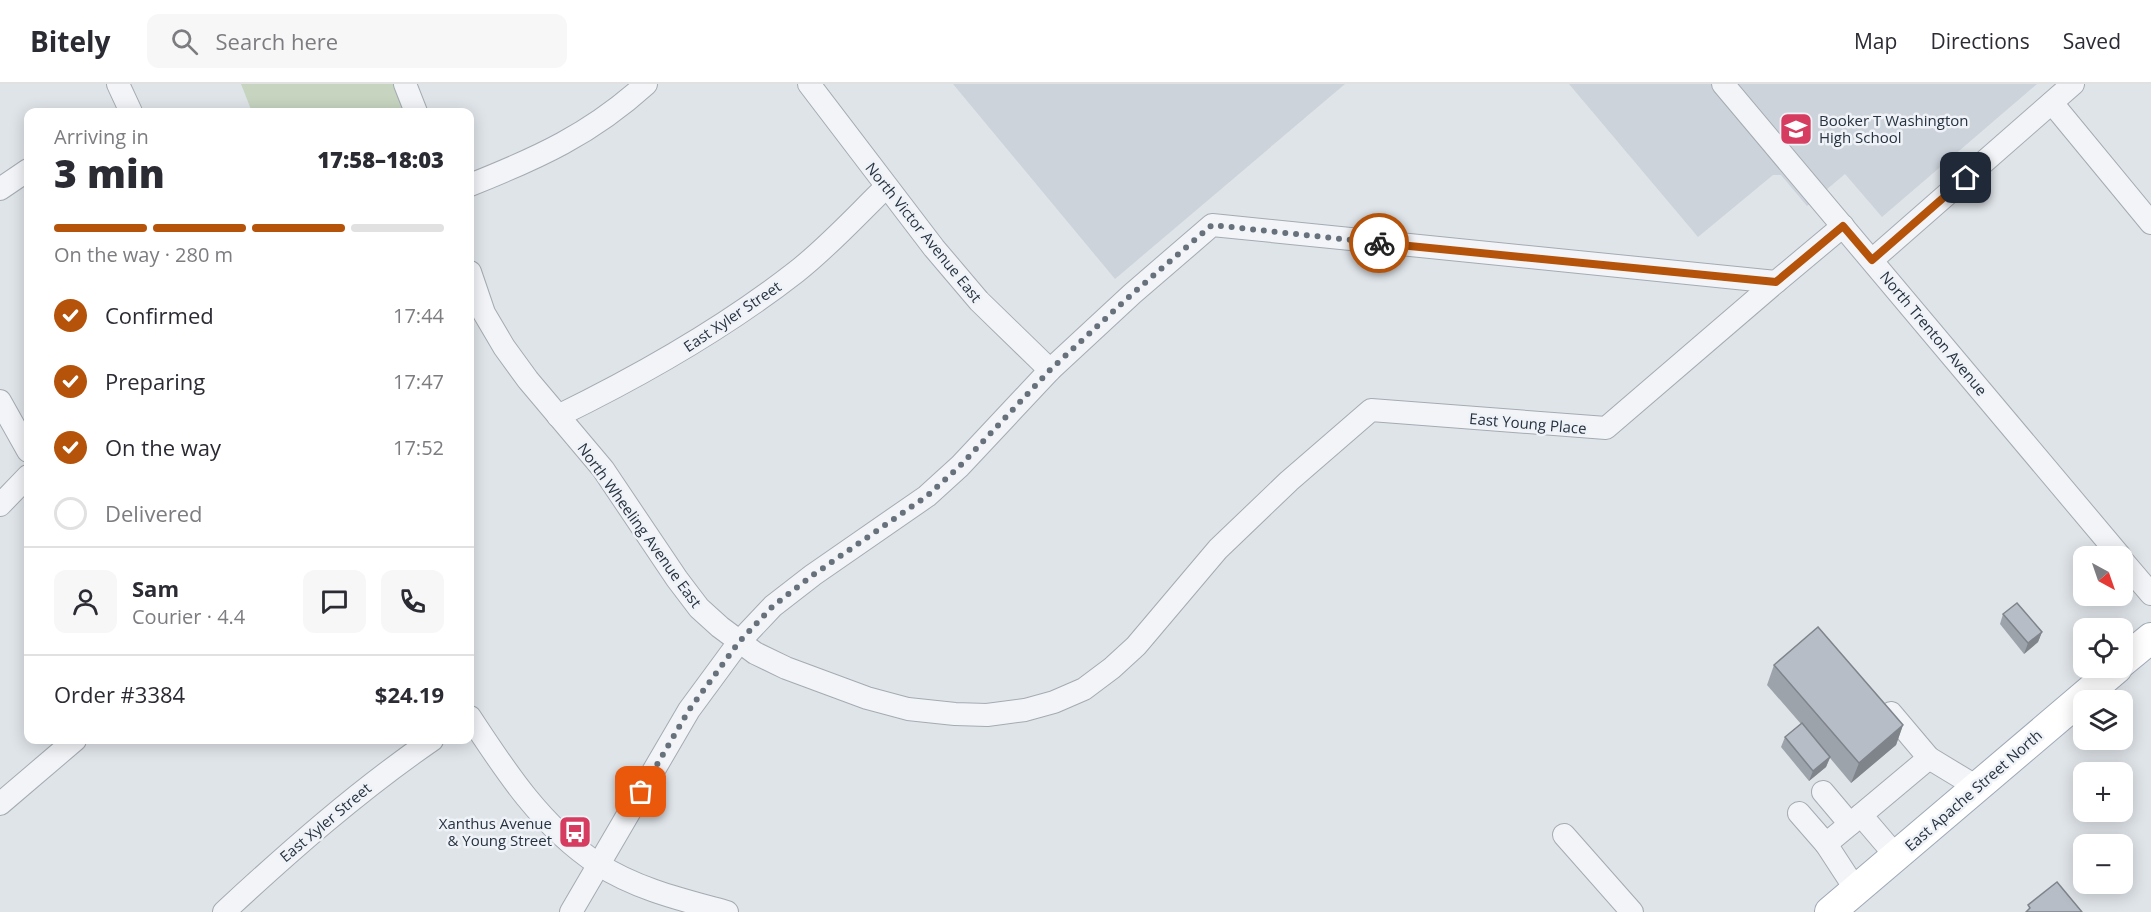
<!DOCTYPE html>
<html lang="en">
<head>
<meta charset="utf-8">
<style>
  :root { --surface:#fff; --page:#f7f7f7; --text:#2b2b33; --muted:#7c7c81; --line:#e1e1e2; --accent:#b45309 }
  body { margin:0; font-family:"Open Sans",sans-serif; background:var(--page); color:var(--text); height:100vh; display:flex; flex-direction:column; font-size:22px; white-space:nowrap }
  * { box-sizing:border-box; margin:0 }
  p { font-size:20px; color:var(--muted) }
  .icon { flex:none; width:33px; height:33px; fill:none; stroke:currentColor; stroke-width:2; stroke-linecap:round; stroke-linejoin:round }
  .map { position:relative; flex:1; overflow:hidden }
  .details { position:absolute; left:24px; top:24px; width:450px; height:636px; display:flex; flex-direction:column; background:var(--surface); border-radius:12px; box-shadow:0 3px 15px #0003 }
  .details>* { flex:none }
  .needle { width:39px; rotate:140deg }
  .buttons { position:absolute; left:2073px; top:462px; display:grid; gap:12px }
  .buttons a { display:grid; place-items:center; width:60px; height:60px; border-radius:12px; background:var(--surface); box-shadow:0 3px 15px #0003; font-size:30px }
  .pin { position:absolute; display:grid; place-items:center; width:51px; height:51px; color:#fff; margin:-26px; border-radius:12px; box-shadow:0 3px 9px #0006 }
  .courier { position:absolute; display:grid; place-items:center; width:60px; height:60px; margin:-30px; border:4px solid #b45309; border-radius:50%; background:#fff; color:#222; box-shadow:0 2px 8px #0007 }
  .headline em { font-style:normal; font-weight:800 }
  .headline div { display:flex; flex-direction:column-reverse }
  .headline { display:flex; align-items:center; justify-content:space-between; height:102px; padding:0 30px }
  h1 { font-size:39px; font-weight:800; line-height:45px }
  .bar { display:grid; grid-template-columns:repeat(4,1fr); gap:9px 6px; align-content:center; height:72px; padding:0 30px }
  .bar i { height:8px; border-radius:4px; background:var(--line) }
  .bar .on { background:var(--accent) }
  .bar p { grid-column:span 4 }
  .line { display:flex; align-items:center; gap:15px; padding:0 30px; border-top:2px solid var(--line) }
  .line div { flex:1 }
  .round { display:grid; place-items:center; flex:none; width:63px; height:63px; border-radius:12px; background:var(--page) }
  ol { padding:0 30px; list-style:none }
  li { display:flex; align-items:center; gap:18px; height:66px }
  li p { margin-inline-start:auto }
  li .icon { padding:6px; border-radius:50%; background:var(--accent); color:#fff; stroke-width:4 }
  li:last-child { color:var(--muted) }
  li i { width:33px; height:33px; border:3px solid var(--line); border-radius:50% }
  header { display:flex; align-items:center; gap:36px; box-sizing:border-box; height:84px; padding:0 30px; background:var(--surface); border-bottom:2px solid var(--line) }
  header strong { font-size:28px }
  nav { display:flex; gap:33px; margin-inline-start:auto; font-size:21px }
  .search { width:420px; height:54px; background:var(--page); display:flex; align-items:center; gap:15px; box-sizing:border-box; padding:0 21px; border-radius:12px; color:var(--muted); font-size:22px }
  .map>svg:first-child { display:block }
  .built { fill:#cdd3db }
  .green { fill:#c6d4c0 }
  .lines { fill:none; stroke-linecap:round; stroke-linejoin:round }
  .minor-casing { stroke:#a4abb3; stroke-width:24 }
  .major-casing { stroke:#9ea9b6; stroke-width:32 }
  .minor { stroke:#f2f4f7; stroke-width:22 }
  .major { stroke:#fff; stroke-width:30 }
  .wall { fill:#9da3aa }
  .shaded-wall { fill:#7f848b }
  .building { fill:#b6bdc6; stroke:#7f848b; stroke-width:1.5 }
  .done { stroke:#67717c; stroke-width:6; stroke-dasharray:0 10.8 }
  .route { stroke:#b45309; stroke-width:8 }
  .labels { text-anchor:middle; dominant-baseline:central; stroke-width:5; stroke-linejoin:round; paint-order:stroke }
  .poi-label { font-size:15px; fill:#273341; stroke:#eff3f7; text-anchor:start }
  .street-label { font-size:15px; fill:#273341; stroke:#eff3f7 }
</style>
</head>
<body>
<header>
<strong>Bitely</strong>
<div class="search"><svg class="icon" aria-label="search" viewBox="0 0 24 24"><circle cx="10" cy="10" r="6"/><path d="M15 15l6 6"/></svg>Search here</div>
<nav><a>Map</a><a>Directions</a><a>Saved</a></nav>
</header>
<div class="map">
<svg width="2151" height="828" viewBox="0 0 2151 828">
  <rect width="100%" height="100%" fill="#dfe4e9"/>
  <g class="built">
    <polygon points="953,0 1345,0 1115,195"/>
    <polygon points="1569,0 2037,0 1882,133 1845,90 1807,122 1781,91 1773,91 1698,153"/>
  </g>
  <polygon class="green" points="241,0 397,0 406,28 252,28"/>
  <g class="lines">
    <g class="minor-casing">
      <g id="minor">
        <polyline points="118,0 131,28"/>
        <polyline points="405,0 416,28"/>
        <polyline points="809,0 934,164 979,217 1050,286"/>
        <polyline points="1723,0 2120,472"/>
        <polyline points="2052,19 2151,139"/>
        <path d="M470,101C538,74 591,50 646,0"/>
        <polyline points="0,105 28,86"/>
        <polyline points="1872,176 2073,0"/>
        <polyline points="470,188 484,229 504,263 528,296 603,385 677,495 699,524 720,543 755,569 786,584 867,614 908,625 955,630 987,631 1025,626 1054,618 1084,605 1112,584 1136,562 1218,465 1289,397 1371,326 1606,344 1776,198"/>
        <polyline points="0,317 28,367"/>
        <path d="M558,332C642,291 723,245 796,188C828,163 857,131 886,103"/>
        <polyline points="0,421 28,392"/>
        <polyline points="2122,476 2151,510"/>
        <polyline points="1891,629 1929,674"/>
        <path d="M470,633C506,688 542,743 598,780C636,805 683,816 727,828"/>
        <polyline points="1823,708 1850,740"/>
        <polyline points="0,720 75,656"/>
        <polyline points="1799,729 1826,760 1861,731"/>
        <polyline points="1564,751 1632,828"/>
        <polyline points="1826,760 1856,806"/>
        <polyline points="1896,772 1861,731 1929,674 1977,703"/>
        <path d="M224,828C291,766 358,707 432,656"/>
        <polyline points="571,828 689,626 739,558 773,522 813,491 927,412 960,382 1050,286 1132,210 1212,141 1776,198 1843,142"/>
      </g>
    </g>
    <g class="major-casing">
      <g id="major">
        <polyline points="2122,578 2151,554"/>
        <polyline points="1830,828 2117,584"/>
      </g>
    </g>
    <use href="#minor" class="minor"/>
    <use href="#major" class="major"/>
  </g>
  <g class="wall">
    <polygon points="2003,530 2042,548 2038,558 2024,570 2000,540"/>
    <polygon points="1774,581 1903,641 1896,661 1851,699 1830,674 1826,683 1809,697 1781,663 1785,653 1801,640 1767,601"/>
  </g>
  <g class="shaded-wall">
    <polygon points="2042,548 2038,558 2024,570 2028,559"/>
    <polygon points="1903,641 1896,661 1851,699 1859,679"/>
    <polygon points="1830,673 1826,683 1809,697 1813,687"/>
  </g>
  <g class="building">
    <polygon points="2017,519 2042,548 2028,559 2003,530"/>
    <polygon points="1818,543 1903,641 1859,679 1774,581"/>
    <polygon points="1802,639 1830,673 1813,687 1785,653"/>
    <polygon points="2057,798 2082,828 2026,828 2030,824 2028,821"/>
  </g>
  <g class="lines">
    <polyline class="done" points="641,708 689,626 739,558 773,522 813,491 927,412 960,382 1050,286 1132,210 1212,141 1379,159"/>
    <polyline class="route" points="1379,159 1776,198 1843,142 1872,176 1966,94"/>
  </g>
  <defs>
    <g id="school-square" transform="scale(1.725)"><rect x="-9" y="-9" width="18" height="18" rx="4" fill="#d63c5f" stroke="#eff3f7"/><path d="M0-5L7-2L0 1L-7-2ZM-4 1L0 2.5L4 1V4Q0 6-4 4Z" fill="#fff"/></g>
    <g id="bus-square" transform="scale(1.725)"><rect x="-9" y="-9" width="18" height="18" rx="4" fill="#d63c5f" stroke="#eff3f7"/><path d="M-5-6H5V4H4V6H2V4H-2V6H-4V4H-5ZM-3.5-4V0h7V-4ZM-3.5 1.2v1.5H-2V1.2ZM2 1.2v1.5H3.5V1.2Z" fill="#fff"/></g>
  </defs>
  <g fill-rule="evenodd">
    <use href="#school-square" x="1796" y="45"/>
    <use href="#bus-square" x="575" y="748"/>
  </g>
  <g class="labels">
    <g class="poi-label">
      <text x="1819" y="36">Booker T Washington<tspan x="1819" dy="17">High School</tspan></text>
      <text x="552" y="739" text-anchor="end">Xanthus Avenue<tspan x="552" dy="17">&amp; Young Street</tspan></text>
    </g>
    <g class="street-label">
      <text transform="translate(924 148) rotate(51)">North Victor Avenue East</text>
      <text transform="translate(732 232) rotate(-34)">East Xyler Street</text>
      <text transform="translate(1934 249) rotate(50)">North Trenton Avenue</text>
      <text transform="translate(1528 339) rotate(5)">East Young Place</text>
      <text transform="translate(640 441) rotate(54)">North Wheeling Avenue East</text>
      <text transform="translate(1973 706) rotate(-41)">East Apache Street North</text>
      <text transform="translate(325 738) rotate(-40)">East Xyler Street</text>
    </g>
  </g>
</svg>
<div class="buttons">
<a><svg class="needle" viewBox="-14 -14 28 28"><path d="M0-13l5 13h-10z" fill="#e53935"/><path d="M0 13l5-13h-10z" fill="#7c7c81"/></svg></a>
<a><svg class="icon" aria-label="locate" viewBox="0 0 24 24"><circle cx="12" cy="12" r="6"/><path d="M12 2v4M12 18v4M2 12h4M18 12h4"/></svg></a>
<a><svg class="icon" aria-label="layers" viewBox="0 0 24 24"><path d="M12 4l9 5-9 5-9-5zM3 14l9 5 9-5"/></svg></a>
<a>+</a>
<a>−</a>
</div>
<div class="pin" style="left:641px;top:708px;background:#ea580c"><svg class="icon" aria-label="bag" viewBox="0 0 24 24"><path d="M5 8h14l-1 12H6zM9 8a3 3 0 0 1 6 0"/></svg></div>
<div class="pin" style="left:1966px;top:94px;background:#1f2937"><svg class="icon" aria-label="home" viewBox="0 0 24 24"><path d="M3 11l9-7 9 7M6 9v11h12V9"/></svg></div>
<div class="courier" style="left:1379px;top:159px"><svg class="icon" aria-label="bike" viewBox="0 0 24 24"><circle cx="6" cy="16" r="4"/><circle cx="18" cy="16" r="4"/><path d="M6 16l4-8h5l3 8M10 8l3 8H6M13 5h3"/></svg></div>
<section class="details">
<div class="headline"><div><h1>3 min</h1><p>Arriving in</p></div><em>17:58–18:03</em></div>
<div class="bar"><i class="on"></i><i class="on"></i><i class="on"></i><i></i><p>On the way · 280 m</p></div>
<ol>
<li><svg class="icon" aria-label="check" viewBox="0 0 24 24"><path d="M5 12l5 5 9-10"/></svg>Confirmed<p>17:44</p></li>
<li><svg class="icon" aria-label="check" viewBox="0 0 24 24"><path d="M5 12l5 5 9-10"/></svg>Preparing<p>17:47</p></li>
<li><svg class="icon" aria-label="check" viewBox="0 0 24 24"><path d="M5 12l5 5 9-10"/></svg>On the way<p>17:52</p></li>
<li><i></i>Delivered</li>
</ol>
<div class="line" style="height:108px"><a class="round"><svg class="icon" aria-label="person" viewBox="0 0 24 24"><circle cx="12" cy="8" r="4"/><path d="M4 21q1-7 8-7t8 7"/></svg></a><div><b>Sam</b><p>Courier · 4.4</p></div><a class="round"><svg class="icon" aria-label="chat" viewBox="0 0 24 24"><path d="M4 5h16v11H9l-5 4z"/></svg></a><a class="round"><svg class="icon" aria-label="phone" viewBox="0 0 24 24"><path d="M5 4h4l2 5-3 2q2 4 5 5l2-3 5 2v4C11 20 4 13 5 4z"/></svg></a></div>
<div class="line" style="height:78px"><div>Order #3384</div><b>$24.19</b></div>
</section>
</div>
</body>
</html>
